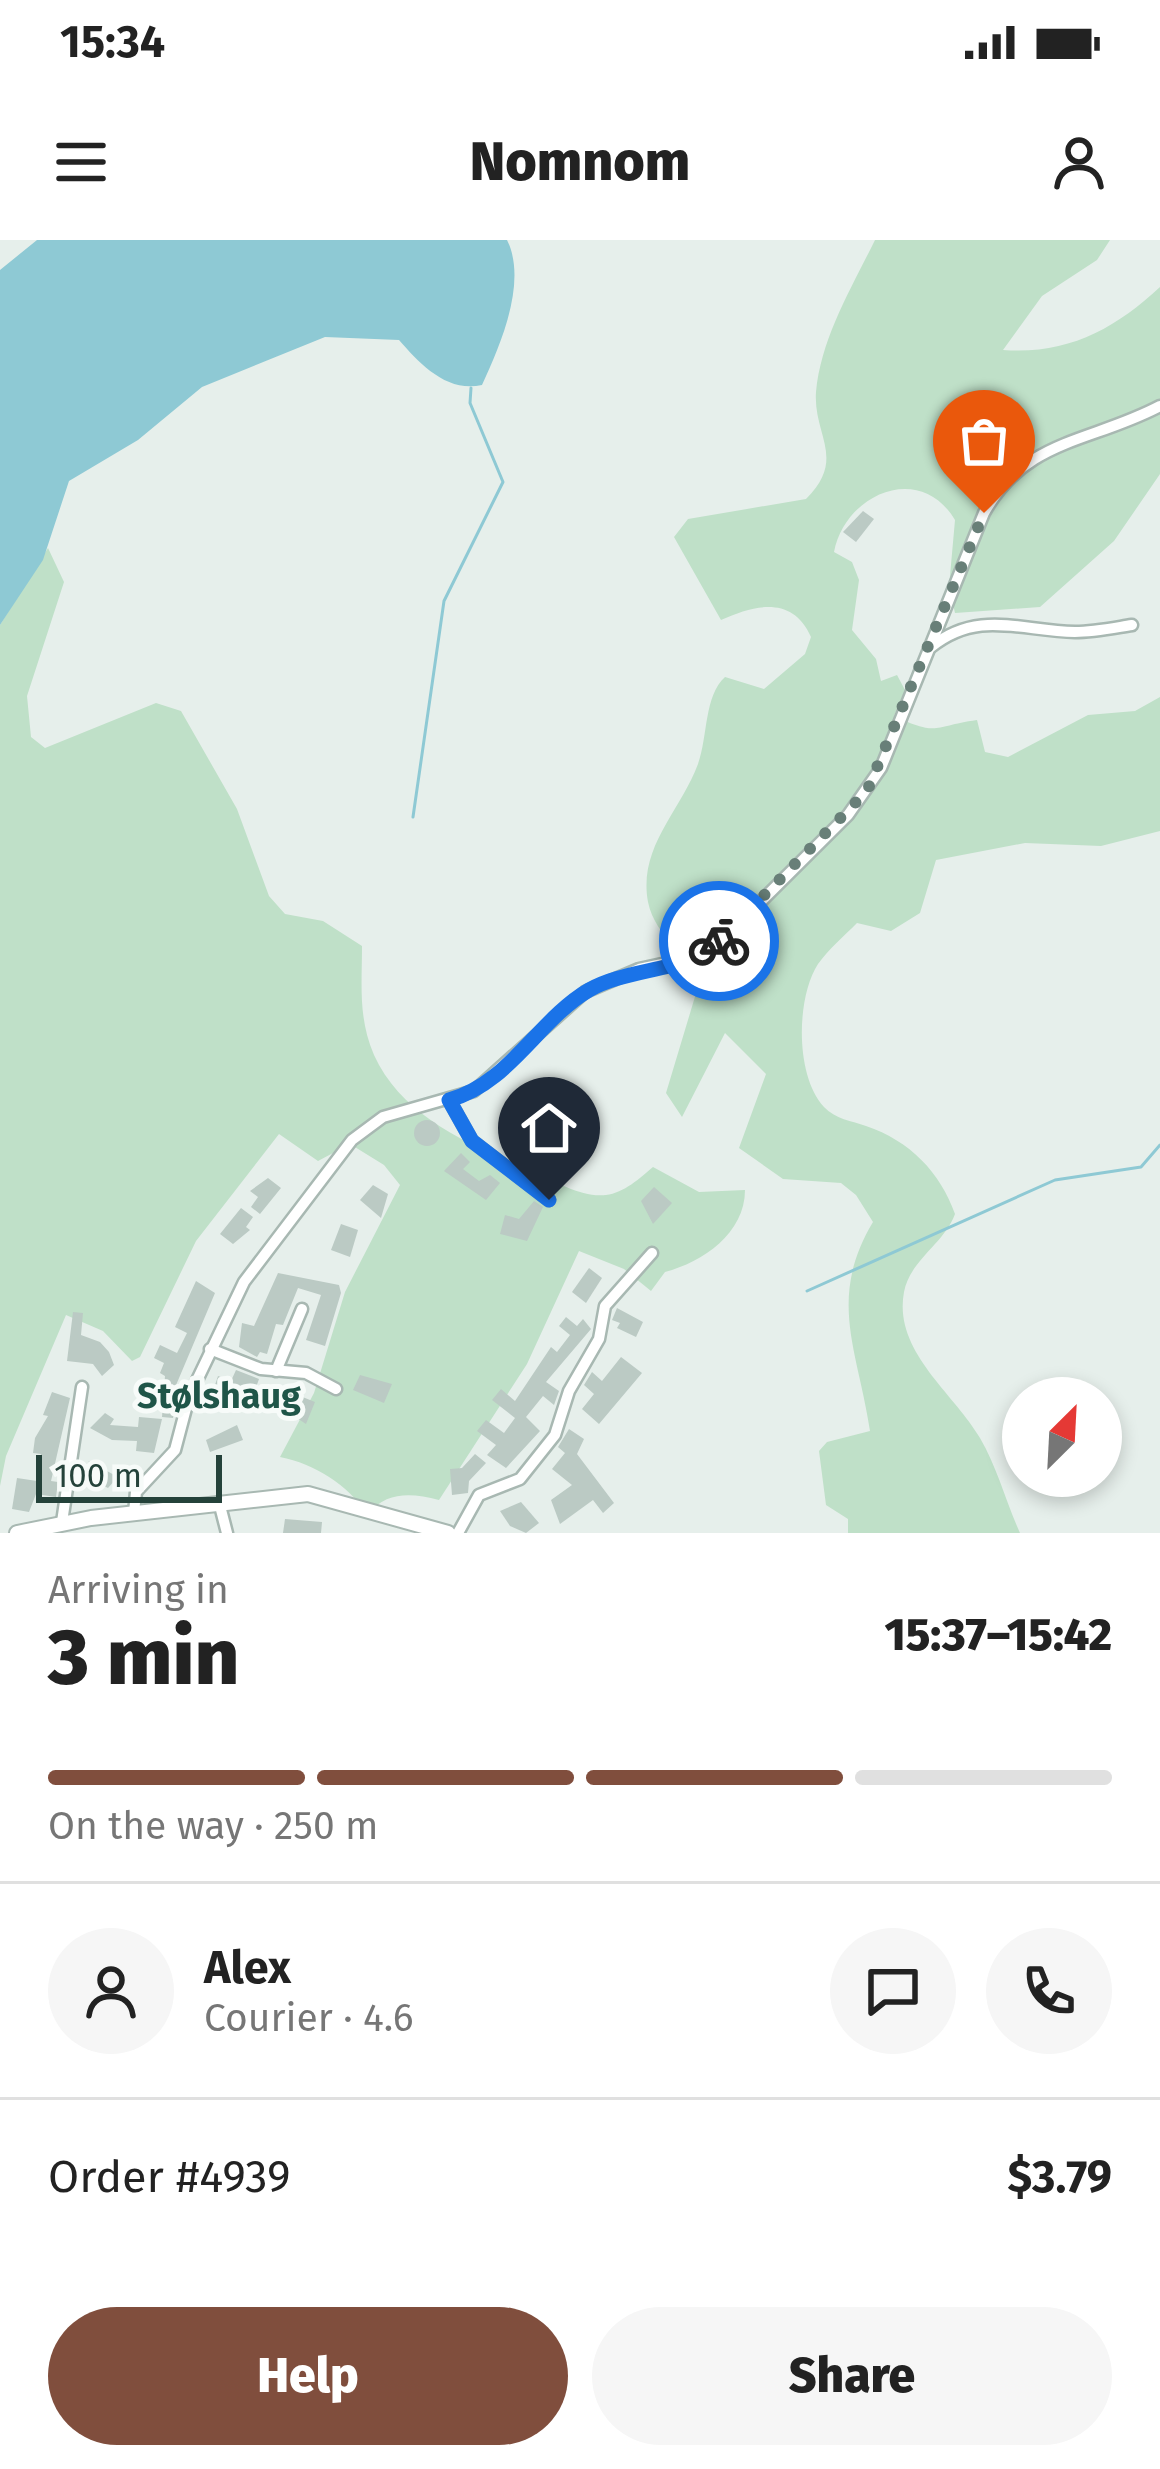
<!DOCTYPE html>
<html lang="en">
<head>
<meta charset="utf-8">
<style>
  :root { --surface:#fff; --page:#f6f6f6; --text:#222; --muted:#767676; --line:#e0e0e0; --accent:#804e3d }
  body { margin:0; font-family:"Fira Sans",sans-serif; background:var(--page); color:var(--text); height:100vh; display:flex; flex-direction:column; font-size:45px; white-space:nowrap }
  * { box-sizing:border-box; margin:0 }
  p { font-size:39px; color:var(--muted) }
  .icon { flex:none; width:66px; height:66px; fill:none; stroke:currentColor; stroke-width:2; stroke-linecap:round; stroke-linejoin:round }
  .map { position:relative; height:1293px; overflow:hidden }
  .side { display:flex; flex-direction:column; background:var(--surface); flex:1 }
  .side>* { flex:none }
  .needle { width:78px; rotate:24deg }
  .controls { position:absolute; left:1002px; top:1137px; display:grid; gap:24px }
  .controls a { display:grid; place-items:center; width:120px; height:120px; border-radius:50%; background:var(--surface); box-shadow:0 6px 18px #0003; font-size:60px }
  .scale { position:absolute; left:36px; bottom:30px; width:186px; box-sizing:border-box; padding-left:12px; border:6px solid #24423a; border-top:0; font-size:33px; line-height:42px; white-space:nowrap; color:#24423a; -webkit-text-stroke:9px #f7fbf9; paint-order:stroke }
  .pin { position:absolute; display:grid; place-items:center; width:102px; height:102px; color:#fff; margin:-123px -51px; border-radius:50% 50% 50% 0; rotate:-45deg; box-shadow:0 0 12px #0007 }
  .pin .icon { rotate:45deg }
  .courier { position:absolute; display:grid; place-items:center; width:120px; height:120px; margin:-60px; border:9px solid #1a73e8; border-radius:50%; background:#fff; color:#222; box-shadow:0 3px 15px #0007 }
  .summary em { font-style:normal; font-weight:800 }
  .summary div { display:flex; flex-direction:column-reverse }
  .summary { display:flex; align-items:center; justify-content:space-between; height:204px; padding:0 48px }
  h1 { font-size:78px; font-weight:800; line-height:90px }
  .bar { display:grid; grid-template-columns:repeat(4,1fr); gap:18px 12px; align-content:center; height:144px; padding:0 48px }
  .bar i { height:15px; border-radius:9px; background:var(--line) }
  .bar .active { background:var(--accent) }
  .bar p { grid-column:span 4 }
  .line { display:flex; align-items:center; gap:30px; padding:0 48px; border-top:3px solid var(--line) }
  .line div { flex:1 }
  .round { display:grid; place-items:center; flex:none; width:126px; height:126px; border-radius:63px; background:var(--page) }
  .button { display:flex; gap:24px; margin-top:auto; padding:24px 48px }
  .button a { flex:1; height:138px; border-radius:72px; background:var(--accent); color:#fff; font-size:48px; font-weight:800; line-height:138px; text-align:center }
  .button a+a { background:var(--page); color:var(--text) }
  .status { display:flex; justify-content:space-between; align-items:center; height:84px; padding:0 60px; background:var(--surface); direction:ltr }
  .status svg { height:33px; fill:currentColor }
  header { display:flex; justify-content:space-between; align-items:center; height:156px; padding:0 48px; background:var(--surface); font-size:54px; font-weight:800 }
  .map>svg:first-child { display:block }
  .green { fill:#bfe0c8 }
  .water { fill:#8ec9d4 }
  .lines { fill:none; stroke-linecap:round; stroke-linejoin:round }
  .stream { stroke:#8ec9d4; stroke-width:3 }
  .building { fill:#bbcac4 }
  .minor-casing { stroke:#a8b8b2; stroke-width:15 }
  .tertiary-casing { stroke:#a8b8b2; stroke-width:18 }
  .minor { stroke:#fff; stroke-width:10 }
  .tertiary { stroke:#fff; stroke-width:14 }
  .done { stroke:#687f78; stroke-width:12; stroke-dasharray:0 21.6 }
  .route { stroke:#1a73e8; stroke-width:15 }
  .labels { text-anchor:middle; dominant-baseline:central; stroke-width:10; stroke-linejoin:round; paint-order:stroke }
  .neighbourhood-label { font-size:36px; font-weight:bold; fill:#1f5548; stroke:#f7fbf9 }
</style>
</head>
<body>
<div class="status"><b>15:34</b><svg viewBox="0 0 49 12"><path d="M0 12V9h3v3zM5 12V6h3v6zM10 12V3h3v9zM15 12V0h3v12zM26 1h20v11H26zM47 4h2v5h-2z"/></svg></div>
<header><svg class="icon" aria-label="menu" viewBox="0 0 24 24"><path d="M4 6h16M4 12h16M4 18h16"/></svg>Nomnom<svg class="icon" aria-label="person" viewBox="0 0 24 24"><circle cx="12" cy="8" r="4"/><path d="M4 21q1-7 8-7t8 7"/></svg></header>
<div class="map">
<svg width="1160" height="1293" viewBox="0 0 1160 1293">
  <rect width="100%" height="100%" fill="#e6efeb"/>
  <g class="green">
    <path d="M875,0H1110L1097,20L1042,56L1003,110C1067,115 1115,89 1160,47V234L1114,301L1040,367L955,373L949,347L955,280C920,221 845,254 834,312L852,322L859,340L852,390L876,419L881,441L897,435L905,450L894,476C939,497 933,486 977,480L985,512L1008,517L1088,475L1135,471L1160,457V591L1101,606L1025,603L936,620L920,673L891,691L857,683C844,696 829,709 818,724C796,758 795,836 824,867C835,879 852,881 866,886C910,901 940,932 955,974C944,1004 910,1020 904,1052C893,1111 953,1152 980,1198C997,1227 1006,1262 1020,1293H848V1279L826,1265L819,1211L827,1202L870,1191C858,1110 827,1059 873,982L856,955L841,943L783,939L739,908L766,834L725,793L682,877L666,853L697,750C693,716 655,698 648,662C638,607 680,572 698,524C708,496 704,456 725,437L764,449L805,414L811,397C793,356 756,364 721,380L674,297L688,279L806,259C847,218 813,196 816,152C821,98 852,47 875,0Z"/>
    <path d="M48,308L64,342L27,456L31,497L45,508L156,463L181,471L237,569L269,656L285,674L323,681L362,706C362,745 358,778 374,815C403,879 475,907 536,933C556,942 583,958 606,955C624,953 640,938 653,927L699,952L745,950C745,993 703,1022 665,1032L651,1051L624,1029L579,1011L527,1124L439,1260C411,1253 388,1251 367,1274C348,1245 315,1224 280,1217L314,1153L345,1052L400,945L384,925L350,904L318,921L279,894L196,1001L140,1117L132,1121L103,1091L66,1075L6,1216L0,1246V385Z"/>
  </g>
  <path class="water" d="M37,0H507C528,42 500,106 482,145C447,153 420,124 399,100L325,97L202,147L138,200L69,241L43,320L0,385V30Z"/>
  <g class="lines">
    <g class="stream">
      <polyline points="413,577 444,361 503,242 470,163 471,148"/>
      <polyline points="807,1051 1055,940 1141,927 1160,905"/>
    </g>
  </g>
  <g class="building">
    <polygon points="863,271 874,279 856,302 843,292"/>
    <circle cx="427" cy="893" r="13"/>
    <polygon points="461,913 470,922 463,929 479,941 490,935 500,943 486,960 444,931"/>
    <polygon points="268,938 281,948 260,974 251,967 258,957 250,951"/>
    <polygon points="373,945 388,954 381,978 360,960"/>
    <polygon points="654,947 672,963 653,984 641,961"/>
    <polygon points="534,961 543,967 527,1001 500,994 505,975 519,979"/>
    <polygon points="241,968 253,977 246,987 250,990 233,1004 220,994"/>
    <polygon points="341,984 358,990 350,1017 331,1010"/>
    <polygon points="589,1028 602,1038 586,1063 572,1052"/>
    <polygon points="278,1033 339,1045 341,1053 325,1106 306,1100 321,1055 298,1048 283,1085 276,1084 267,1114 260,1112 257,1117 239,1107 242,1083 254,1086"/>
    <polygon points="196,1041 215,1053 171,1157 178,1158 173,1178 162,1177 165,1136 160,1133 164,1123 154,1118 160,1105 177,1113 187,1093 175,1087"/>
    <polygon points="617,1068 643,1082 636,1097 617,1088 620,1083 612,1080"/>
    <polygon points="73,1072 83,1073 81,1095 100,1102 109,1112 114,1125 102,1136 93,1124 67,1121"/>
    <polygon points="566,1077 577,1086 583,1079 591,1089 546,1142 559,1151 554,1165 543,1156 526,1177 540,1191 506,1228 487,1215 496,1205 477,1191 486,1180 504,1193 515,1178 492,1160 501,1149 515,1161 551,1107 557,1112 570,1095 559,1086"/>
    <polygon points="621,1117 642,1133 599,1184 582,1169 594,1154 584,1145 592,1132 602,1141"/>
    <polygon points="236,1130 259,1139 250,1164 214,1148 218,1136 231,1141"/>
    <polygon points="360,1135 392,1144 384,1163 353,1150"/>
    <polygon points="285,1150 315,1162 306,1184 279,1166"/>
    <polygon points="52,1152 70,1158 51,1241 58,1242 56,1257 36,1254 29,1272 12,1269 17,1238 37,1241 41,1214 33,1213 35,1198 48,1176 43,1175"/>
    <polygon points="105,1173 114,1179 110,1185 138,1187 139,1177 162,1179 154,1213 136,1211 137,1201 112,1200 90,1188"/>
    <polygon points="237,1185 243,1200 210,1212 206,1200"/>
    <polygon points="569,1189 584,1199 577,1214 614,1263 603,1273 593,1260 560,1284 551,1260 572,1245 552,1229 565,1213 558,1207"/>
    <polygon points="475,1214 486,1223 469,1241 468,1253 452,1255 450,1229 462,1228"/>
    <polygon points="89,1221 116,1236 123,1229 134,1240 125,1250 115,1240 108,1248 82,1235"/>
    <polygon points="521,1262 539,1283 526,1293 510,1286 500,1271"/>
    <polygon points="285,1279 322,1282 321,1293 283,1293"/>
  </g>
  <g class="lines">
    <g class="minor-casing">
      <g id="minor">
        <path d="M931,407C978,369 1021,391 1075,392C1094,392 1113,388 1132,385"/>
        <polyline points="449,860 472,901 549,960"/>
        <polyline points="210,1109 261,1129 306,1133 336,1149"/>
        <polyline points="276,1131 302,1069"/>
        <polyline points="219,1262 227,1293"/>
        <path d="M134,1273L136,1252L175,1210L189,1157L244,1042L352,900L383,877L474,851L585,752L639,729L708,714L848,575L881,528L984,273C1026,198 1090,203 1160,166"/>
        <polyline points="62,1282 82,1147"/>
        <polyline points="458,1293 479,1255 520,1239 555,1195 569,1151 599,1099 605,1066 652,1013"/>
      </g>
    </g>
    <g class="tertiary-casing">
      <polyline id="tertiary" points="17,1293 91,1278 308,1254 448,1293"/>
    </g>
    <use href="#minor" class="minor"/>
    <use href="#tertiary" class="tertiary"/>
  </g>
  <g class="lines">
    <polyline class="done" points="719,701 867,551 984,273"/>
    <path class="route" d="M549,960L472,901L449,860C509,844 538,780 589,750C629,727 691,732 719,701"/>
  </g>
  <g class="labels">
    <g class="neighbourhood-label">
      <text x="219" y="1156">Stølshaug</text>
    </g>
  </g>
</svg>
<div class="controls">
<a><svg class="needle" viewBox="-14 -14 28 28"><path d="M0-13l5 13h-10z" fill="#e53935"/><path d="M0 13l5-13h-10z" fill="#767676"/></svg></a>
</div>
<div class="scale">100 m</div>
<div class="pin" style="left:984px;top:273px;background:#ea580c"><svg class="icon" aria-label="bag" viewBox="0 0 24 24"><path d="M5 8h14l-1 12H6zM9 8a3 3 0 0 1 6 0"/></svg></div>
<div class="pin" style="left:549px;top:960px;background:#1f2937"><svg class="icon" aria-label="home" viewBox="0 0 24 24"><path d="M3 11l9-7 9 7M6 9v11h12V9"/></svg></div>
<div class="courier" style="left:719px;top:701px"><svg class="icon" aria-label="bike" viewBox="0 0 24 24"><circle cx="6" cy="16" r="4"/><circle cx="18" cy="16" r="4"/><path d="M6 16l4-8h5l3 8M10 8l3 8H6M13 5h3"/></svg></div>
</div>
<section class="side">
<div class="summary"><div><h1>3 min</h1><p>Arriving in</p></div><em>15:37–15:42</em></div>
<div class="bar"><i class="active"></i><i class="active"></i><i class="active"></i><i></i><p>On the way · 250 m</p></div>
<div class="line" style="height:216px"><a class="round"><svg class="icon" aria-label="person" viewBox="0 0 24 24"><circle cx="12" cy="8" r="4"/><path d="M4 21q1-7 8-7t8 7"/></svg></a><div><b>Alex</b><p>Courier · 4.6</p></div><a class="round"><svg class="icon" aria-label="chat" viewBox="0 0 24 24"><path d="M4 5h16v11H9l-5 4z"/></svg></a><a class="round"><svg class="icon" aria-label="phone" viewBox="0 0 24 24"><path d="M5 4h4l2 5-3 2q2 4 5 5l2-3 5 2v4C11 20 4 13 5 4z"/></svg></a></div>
<div class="line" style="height:156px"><div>Order #4939</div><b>$3.79</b></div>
<div class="button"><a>Help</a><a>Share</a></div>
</section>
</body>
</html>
